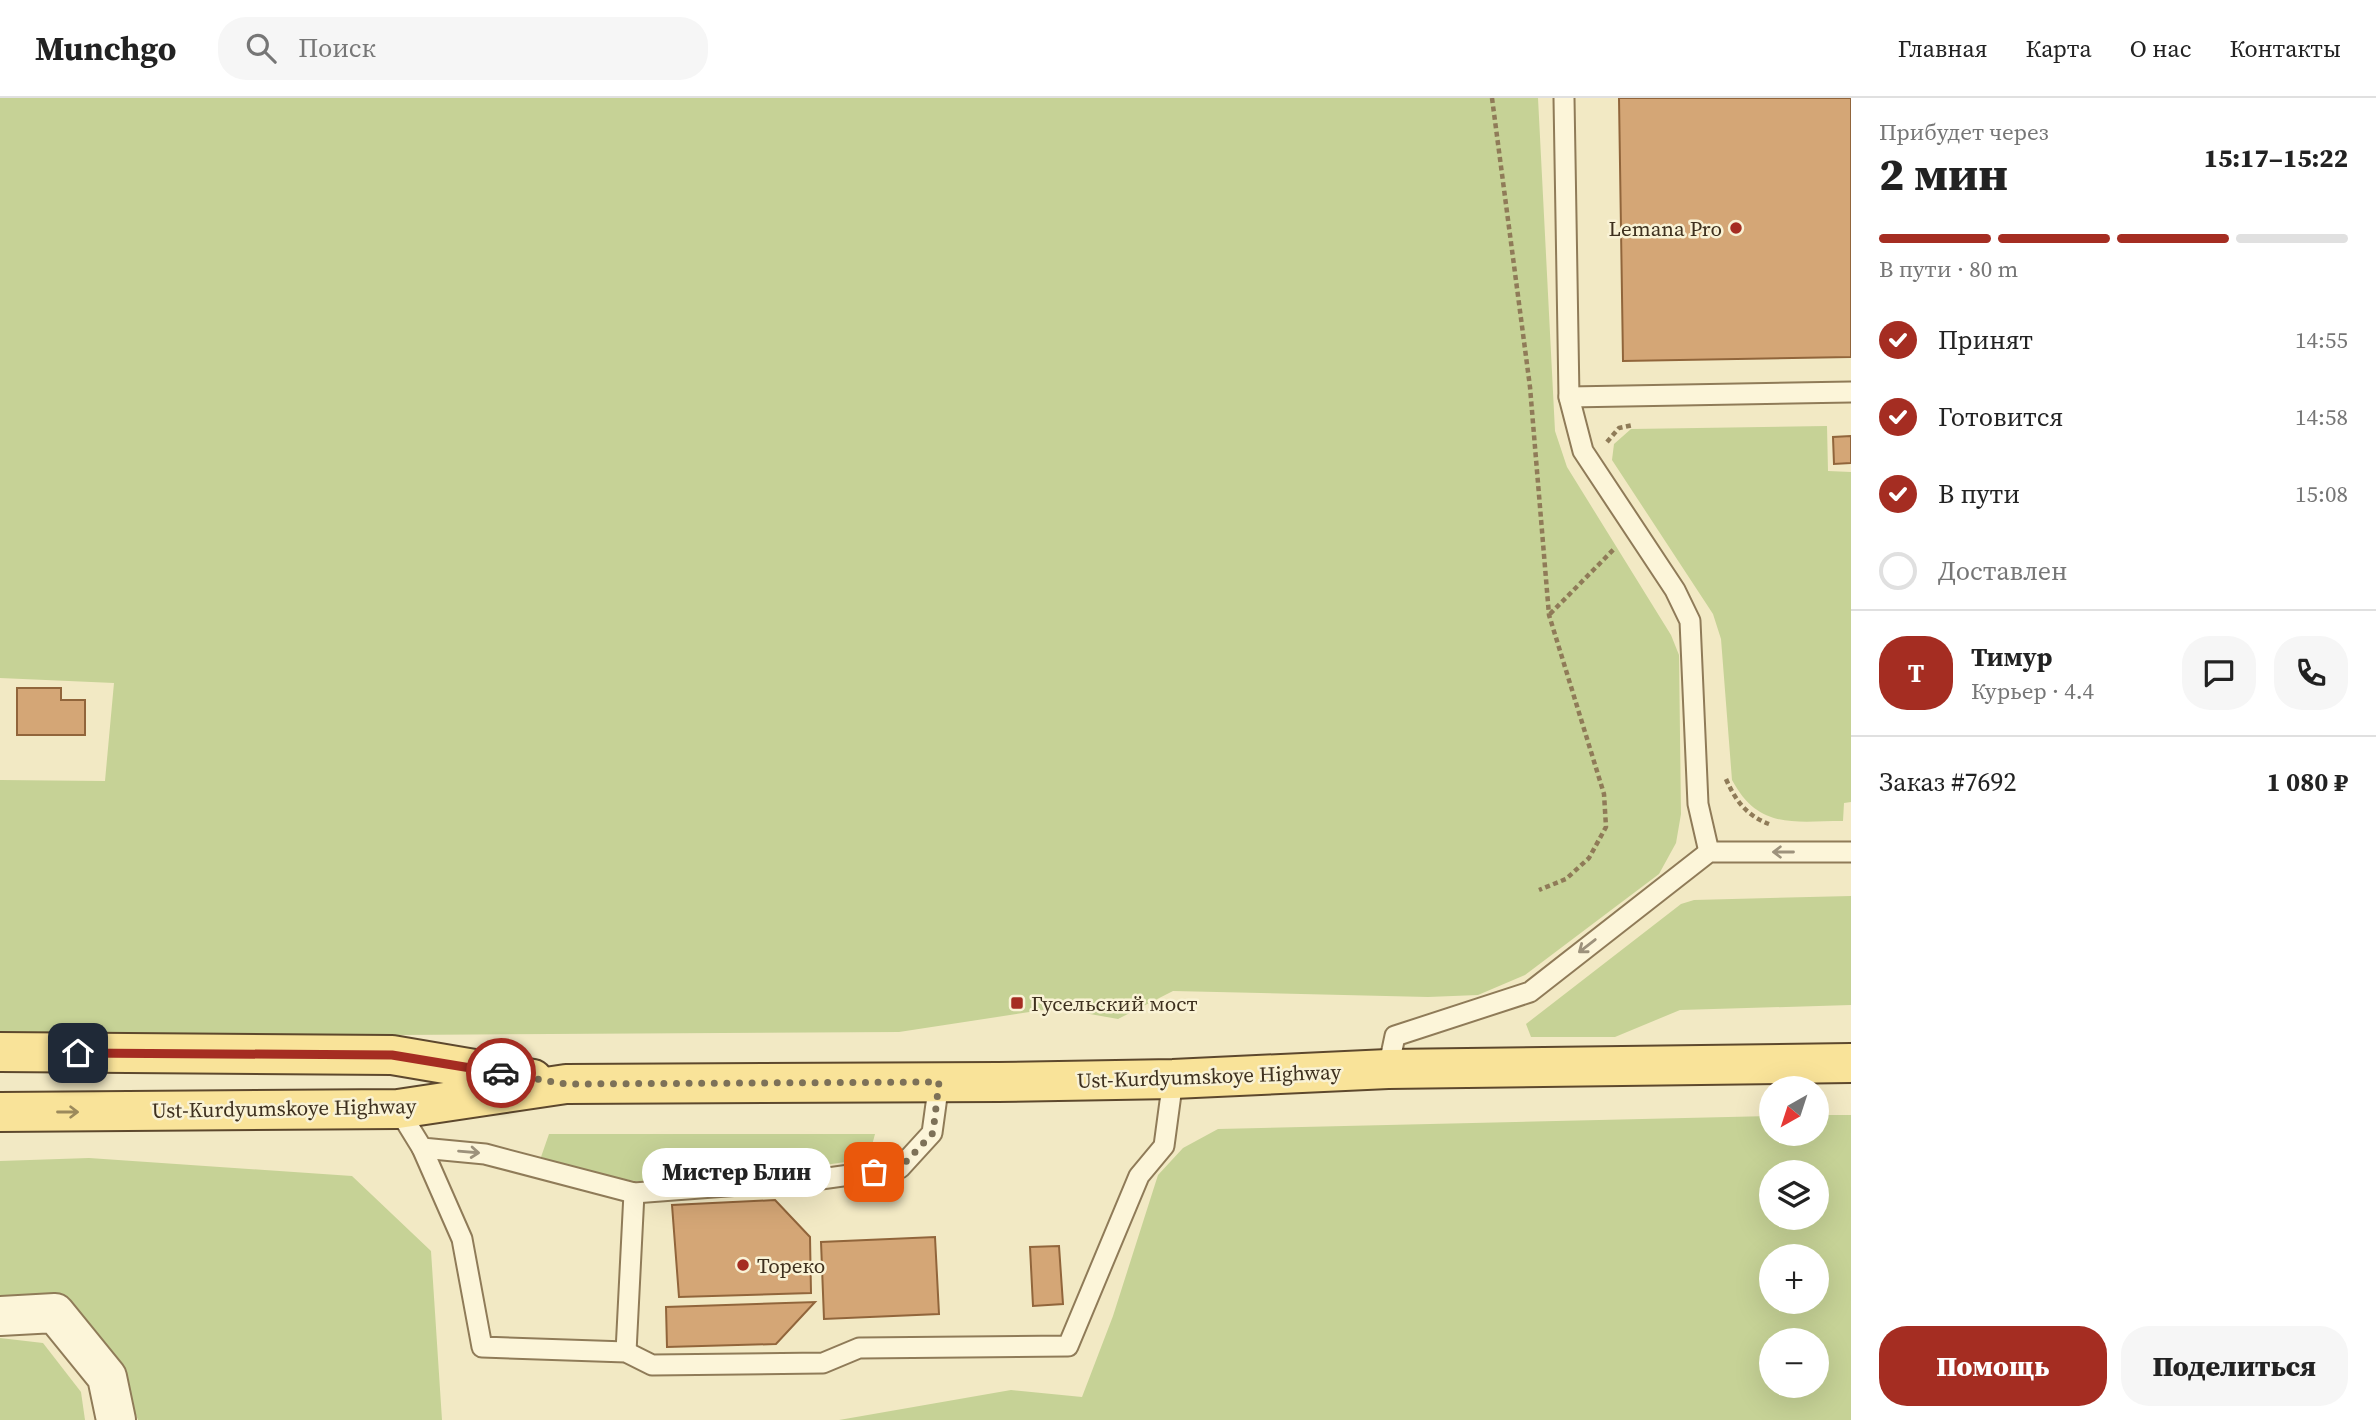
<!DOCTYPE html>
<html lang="ru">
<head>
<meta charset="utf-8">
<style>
  :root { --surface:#fff; --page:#f6f6f6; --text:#222; --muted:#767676; --line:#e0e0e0; --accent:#a52d22 }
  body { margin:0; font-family:"Source Serif 4",serif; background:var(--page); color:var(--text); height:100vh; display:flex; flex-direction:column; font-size:26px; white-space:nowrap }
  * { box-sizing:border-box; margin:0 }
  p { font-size:23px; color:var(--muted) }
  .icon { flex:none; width:38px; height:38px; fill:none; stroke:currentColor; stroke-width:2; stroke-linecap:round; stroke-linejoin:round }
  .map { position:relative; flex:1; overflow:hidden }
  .sheet { display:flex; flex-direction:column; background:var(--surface); width:525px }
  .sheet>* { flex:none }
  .needle { width:46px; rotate:219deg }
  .fabs { position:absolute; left:1759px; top:978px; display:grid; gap:14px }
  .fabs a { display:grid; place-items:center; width:70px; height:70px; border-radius:50%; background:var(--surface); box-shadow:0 7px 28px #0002; font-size:35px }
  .pin { position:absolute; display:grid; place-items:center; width:60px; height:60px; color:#fff; margin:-30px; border-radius:14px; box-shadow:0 4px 10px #0006 }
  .courier { position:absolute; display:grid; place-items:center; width:70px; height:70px; margin:-35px; border:5px solid #a52d22; border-radius:50%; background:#fff; color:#222; box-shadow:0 2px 9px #0007 }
  .bubble { position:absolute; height:49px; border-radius:24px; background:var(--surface); box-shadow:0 7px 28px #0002; font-size:23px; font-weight:800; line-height:49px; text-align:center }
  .headline em { font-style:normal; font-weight:800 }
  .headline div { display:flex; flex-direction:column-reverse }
  .headline { display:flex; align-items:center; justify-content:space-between; height:119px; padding:0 28px }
  h1 { font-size:46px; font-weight:800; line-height:52px }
  .bar { display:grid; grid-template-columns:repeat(4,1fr); gap:10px 7px; align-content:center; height:84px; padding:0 28px }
  .bar i { height:9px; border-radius:5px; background:var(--line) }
  .bar .on { background:var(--accent) }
  .bar p { grid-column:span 4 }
  .line { display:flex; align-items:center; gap:18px; padding:0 28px; border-top:2px solid var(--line) }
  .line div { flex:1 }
  .round { display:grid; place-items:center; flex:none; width:74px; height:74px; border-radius:28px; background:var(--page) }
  ol { padding:0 28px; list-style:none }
  li { display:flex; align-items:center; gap:21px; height:77px }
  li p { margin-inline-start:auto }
  li .icon { padding:7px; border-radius:50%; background:var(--accent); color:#fff; stroke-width:4 }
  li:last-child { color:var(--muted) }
  li i { width:38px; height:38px; border:4px solid var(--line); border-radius:50% }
  .cta { display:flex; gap:14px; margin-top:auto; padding:14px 28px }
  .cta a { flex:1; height:80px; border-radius:28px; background:var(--accent); color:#fff; font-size:28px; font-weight:800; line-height:80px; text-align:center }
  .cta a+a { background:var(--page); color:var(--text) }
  header { display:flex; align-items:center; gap:42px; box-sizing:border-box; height:98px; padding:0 35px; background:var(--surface); border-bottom:2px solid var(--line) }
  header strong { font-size:33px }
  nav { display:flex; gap:38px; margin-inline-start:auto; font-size:24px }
  .search { width:490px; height:63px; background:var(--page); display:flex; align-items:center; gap:18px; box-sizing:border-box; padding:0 24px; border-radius:28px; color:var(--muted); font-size:26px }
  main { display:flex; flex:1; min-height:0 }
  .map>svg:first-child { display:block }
  .green { fill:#c6d296; fill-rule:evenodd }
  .building { fill:#d4a676; stroke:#91653b; stroke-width:2 }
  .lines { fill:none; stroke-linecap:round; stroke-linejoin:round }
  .lane-casing { stroke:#8f7b58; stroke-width:23 }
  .street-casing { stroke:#8f7b58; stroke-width:42 }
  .primary-casing { stroke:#5d482d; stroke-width:42 }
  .path { stroke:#8f7b58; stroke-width:4.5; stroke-dasharray:5 3.5; stroke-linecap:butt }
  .lane { stroke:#fcf5d9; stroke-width:19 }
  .street { stroke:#fcf5d9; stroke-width:38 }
  .primary { stroke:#f9e399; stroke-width:38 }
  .oneway { stroke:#9d927c }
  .oneway2 { stroke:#9c8a5c }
  .done { stroke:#7d7158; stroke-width:7; stroke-dasharray:0 12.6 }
  .route { stroke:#a52d22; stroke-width:9 }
  .poi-dot { fill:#a52d22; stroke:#f9f2d5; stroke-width:2.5 }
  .labels { text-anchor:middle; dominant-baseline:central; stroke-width:5; stroke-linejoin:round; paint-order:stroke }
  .poi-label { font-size:21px; fill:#3e301e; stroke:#f9f2d5; text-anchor:start }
  .street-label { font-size:21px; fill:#3e301e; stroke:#f9f2d5 }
</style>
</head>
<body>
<header>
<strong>Munchgo</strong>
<div class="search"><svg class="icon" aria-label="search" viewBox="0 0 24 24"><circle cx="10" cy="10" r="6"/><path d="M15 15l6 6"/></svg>Поиск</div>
<nav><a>Главная</a><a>Карта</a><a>О нас</a><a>Контакты</a></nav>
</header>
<main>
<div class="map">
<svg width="1851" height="1322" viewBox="0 0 1851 1322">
  <rect width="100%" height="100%" fill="#f2e9c4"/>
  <g class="green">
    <polygon points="0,0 1538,0 1555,333 1567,369 1671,537 1679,557 1681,716 1676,745 1659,776 1525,877 1478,897 1428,899 1173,893 1118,921 1056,910 899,934 395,937 0,934 0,682 105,683 114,585 0,580"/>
    <path d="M1827,328L1828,373L1851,374V704L1844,705L1843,723C1793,723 1759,732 1732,682L1721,541L1713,516L1612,362L1614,346L1631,331Z"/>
    <polygon points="1851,798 1851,907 1680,912 1615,939 1531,939 1526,926 1681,806 1694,802"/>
    <path d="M1817,1017H1851V1322H839L1011,1292L1082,1299L1113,1218L1158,1077L1183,1050L1218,1031L1771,1018V1036H1816ZM1771,1074H1816V1120H1771ZM1771,1158H1816V1204H1771ZM1771,1242H1816V1288H1771Z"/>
    <polygon points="549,1036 875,1036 871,1051 859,1062 777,1074 641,1084 587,1075 541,1059"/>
    <polygon points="89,1060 352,1078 431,1153 442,1322 138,1322 118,1269 0,1200 0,1063"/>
    <polygon points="0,1240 43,1245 81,1294 85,1322 0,1322"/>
  </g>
  <g class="building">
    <polygon points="1619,0 1851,0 1851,259 1623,263"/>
    <polygon points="1851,338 1851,365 1834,366 1833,339"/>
    <polygon points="17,590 61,590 61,602 85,602 85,637 17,637"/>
    <polygon points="775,1102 810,1139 811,1195 679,1199 672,1107"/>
    <polygon points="935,1139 939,1216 824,1221 821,1144"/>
    <polygon points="1059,1148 1063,1206 1033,1208 1030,1149"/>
    <polygon points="815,1204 776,1246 667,1249 666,1209"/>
  </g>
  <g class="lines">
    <g class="lane-casing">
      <g id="lane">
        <polyline points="1564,0 1569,299 1583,353 1675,492 1690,523 1698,706 1709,754"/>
        <polyline points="1569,299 1851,294"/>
        <polyline points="1388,971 1395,938 1530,894 1709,754 1851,754"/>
        <polyline points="398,1011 422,1050 485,1056 634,1095 821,1081 900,1070 932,1035 939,984"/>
        <polyline points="422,1050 462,1141 482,1249 626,1254 652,1267 823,1265 859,1250 1068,1248 1139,1078 1164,1048 1173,981"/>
        <polyline points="626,1254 634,1095"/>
      </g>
    </g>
    <g class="street-casing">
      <polyline id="street" points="0,1218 55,1215 107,1279 116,1322"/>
    </g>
    <g class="primary-casing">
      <g id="primary">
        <polyline points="0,954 392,957 533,981"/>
        <polyline points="0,1014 398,1011 566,986 998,984 1173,981 1388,971 1851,965"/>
      </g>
    </g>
    <g class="path">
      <polyline points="1492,0 1530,289 1549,517 1604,696 1606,729 1589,760 1566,781 1539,792"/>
      <polyline points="1607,344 1619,330 1633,327"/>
      <polyline points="1550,516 1615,450"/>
      <path d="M1726,681C1735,702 1747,718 1769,726"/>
    </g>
    <use href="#lane" class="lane"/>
    <use href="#street" class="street"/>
    <use href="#primary" class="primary"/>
  </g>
  <defs><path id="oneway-shaft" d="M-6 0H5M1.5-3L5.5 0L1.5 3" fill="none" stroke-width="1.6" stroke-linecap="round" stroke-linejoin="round" transform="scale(1.75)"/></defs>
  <g class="oneway">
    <use href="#oneway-shaft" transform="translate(1783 754) rotate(-180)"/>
    <use href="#oneway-shaft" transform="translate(1587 848) rotate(142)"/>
    <use href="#oneway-shaft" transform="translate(469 1054) rotate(5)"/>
  </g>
  <use class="oneway2" href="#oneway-shaft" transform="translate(68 1014)"/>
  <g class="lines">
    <polyline class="done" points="501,975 566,986 939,984 933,1035 900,1070 874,1074"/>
    <polyline class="route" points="78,955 392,957 501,975"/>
  </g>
  <g class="poi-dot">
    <circle cx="1736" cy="130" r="7"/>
    <rect x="1010" y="898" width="14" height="14" rx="3.5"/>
    <circle cx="743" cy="1167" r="7"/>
  </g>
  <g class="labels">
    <g class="poi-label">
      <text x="1722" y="130" text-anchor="end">Lemana Pro</text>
      <text x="1031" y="905">Гусельский мост</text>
      <text x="757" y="1167">Тореко</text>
    </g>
    <g class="street-label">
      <text transform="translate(1209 978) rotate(-2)">Ust-Kurdyumskoye Highway</text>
      <text transform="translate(284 1010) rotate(-1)">Ust-Kurdyumskoye Highway</text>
    </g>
  </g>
</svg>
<div class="fabs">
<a><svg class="needle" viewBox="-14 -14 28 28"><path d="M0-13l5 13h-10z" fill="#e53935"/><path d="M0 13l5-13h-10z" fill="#767676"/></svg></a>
<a><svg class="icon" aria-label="layers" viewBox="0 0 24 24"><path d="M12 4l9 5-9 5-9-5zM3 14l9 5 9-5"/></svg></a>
<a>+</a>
<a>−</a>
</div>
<div class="pin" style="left:874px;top:1074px;background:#ea580c"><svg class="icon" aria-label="bag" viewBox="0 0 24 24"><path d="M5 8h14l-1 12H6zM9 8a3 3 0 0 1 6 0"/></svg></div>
<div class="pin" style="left:78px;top:955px;background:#1f2937"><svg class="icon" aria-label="home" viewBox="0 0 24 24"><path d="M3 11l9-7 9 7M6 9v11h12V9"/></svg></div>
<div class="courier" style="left:501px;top:975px"><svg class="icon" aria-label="car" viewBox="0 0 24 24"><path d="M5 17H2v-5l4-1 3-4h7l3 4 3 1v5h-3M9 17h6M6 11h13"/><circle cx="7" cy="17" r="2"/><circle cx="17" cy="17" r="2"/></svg></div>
<div class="bubble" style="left:642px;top:1050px;width:189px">Мистер Блин</div>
</div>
<section class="sheet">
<div class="headline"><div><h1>2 мин</h1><p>Прибудет через</p></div><em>15:17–15:22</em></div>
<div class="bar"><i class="on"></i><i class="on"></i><i class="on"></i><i></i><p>В пути · 80 m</p></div>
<ol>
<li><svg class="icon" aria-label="check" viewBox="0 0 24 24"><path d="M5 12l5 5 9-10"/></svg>Принят<p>14:55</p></li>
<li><svg class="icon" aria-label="check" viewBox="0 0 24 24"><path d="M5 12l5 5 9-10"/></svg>Готовится<p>14:58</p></li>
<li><svg class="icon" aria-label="check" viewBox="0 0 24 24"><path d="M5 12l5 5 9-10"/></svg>В пути<p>15:08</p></li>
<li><i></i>Доставлен</li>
</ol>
<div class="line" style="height:126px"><b class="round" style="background:var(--accent);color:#fff">Т</b><div><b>Тимур</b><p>Курьер · 4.4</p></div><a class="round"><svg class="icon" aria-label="chat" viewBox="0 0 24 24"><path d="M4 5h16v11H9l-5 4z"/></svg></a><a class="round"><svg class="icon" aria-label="phone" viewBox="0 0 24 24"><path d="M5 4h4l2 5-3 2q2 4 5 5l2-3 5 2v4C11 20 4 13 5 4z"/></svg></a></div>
<div class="line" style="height:91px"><div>Заказ #7692</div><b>1 080 ₽</b></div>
<div class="cta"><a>Помощь</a><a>Поделиться</a></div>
</section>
</main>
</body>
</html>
